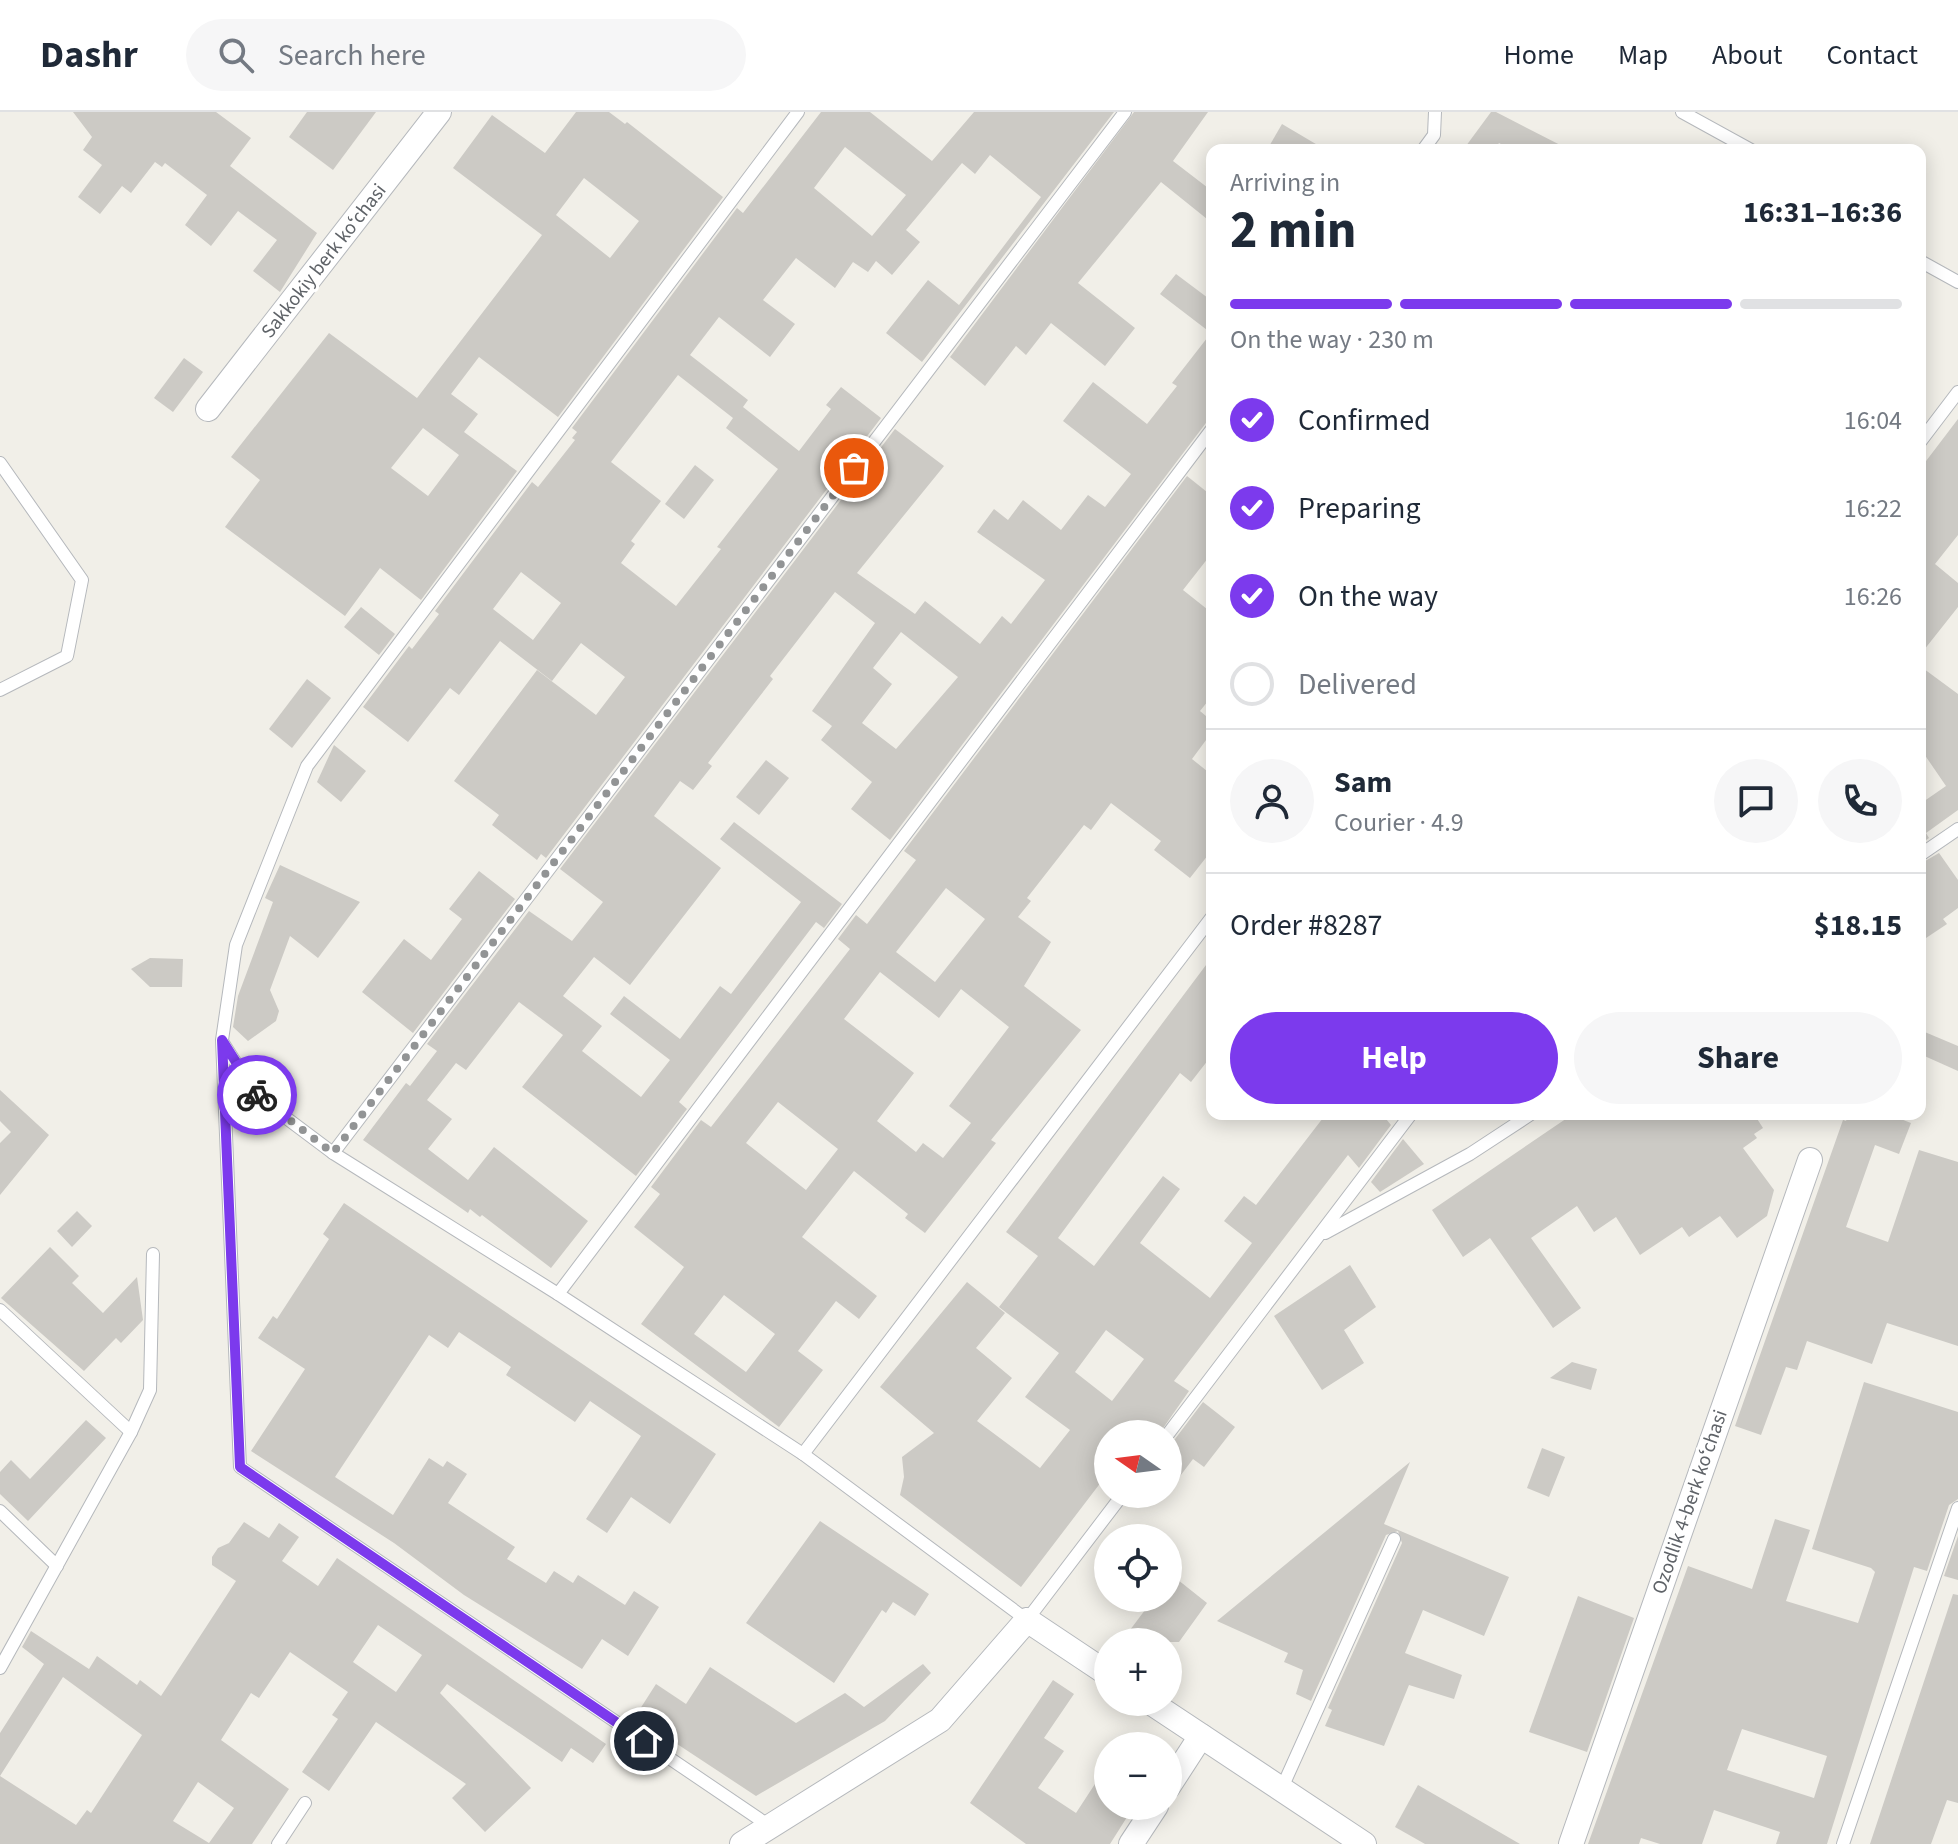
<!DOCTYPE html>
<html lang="en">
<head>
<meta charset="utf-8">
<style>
  :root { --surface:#fff; --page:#f6f6f7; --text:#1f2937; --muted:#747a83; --line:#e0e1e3; --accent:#7c3aed }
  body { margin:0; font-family:"Source Sans 3",sans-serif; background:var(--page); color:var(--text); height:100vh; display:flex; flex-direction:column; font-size:30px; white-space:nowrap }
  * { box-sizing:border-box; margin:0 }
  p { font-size:26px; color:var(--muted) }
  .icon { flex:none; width:44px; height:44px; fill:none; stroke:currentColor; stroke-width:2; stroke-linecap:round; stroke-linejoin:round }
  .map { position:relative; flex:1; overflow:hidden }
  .sheet { position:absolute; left:1206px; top:32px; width:720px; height:976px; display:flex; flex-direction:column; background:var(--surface); border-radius:16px; box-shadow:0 4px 20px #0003 }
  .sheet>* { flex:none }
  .needle { width:52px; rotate:284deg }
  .tools { position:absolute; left:1094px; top:1308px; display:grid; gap:16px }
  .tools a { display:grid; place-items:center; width:88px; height:88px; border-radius:50%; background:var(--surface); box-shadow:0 4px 20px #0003; font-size:40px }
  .pin { position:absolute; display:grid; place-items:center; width:68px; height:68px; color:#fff; margin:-34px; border:4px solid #fff; border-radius:50%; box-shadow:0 2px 8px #0007 }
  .courier { position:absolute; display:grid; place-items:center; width:80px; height:80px; margin:-40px; border:6px solid #7c3aed; border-radius:50%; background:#fff; color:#222; box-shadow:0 2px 10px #0007 }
  .overview em { font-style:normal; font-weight:700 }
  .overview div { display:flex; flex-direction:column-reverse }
  .overview { display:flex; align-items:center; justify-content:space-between; height:136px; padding:0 24px }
  h1 { font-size:52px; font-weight:700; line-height:60px }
  .bar { display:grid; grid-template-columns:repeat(4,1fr); gap:12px 8px; align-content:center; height:96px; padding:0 24px }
  .bar i { height:10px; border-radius:6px; background:var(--line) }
  .bar .selected { background:var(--accent) }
  .bar p { grid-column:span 4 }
  .line { display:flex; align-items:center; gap:20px; padding:0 24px; border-top:2px solid var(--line) }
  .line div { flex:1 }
  .round { display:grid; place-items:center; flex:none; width:84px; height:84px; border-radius:42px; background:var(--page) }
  ol { padding:0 24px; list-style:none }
  li { display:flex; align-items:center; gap:24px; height:88px }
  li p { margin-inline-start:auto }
  li .icon { padding:8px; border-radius:50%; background:var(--accent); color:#fff; stroke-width:4 }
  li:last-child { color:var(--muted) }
  li i { width:44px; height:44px; border:4px solid var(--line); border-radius:50% }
  .primary-button { display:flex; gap:16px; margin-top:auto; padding:16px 24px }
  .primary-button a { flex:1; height:92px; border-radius:48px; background:var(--accent); color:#fff; font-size:32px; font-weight:700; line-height:92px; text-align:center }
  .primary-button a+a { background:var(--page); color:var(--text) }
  header { display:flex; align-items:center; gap:48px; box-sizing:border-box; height:112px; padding:0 40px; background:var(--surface); border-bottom:2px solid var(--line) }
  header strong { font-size:38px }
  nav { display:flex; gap:44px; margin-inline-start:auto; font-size:28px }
  .search { width:560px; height:72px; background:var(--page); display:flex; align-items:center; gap:20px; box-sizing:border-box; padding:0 28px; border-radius:44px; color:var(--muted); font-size:30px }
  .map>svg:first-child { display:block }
  .building { fill:#cccac5; fill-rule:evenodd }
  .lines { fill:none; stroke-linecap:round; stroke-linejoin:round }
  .lane-casing { stroke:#b5b8bc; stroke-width:14 }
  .street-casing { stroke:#b5b8bc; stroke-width:26 }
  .lane { stroke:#fff; stroke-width:12 }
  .street { stroke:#fff; stroke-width:24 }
  .done { stroke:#929495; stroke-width:8; stroke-dasharray:0 14.4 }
  .route { stroke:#7c3aed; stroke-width:10 }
  .labels { text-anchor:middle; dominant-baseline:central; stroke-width:6; stroke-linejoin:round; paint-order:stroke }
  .street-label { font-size:20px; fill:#5f6368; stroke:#fff }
</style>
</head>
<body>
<header>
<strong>Dashr</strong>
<div class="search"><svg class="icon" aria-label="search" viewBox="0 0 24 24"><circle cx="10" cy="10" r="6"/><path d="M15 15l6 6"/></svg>Search here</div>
<nav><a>Home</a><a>Map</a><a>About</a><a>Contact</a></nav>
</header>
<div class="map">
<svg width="1958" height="1732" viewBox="0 0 1958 1732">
  <rect width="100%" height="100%" fill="#f1efe8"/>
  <g class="building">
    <polygon points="73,0 216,0 251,26 230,54 317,121 280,180 253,159 277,128 238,99 211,134 185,113 207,83 165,51 162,55 155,50 131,81 122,74 100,102 78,85 102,53 83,38 92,25"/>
    <polygon points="307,0 376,0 333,58 289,25"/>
    <path d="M576,0H609L625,12L627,10L723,85L558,305L479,245L451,282L478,302L464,320L517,359L421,488L380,456L345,504L225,415L260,368L231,345L329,221L417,286L542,123L453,56L492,3L545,41ZM584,66L639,109L610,146L556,103ZM423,316L459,343L428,384L391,356Z"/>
    <path d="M821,0H870L932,49L974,0H1114L922,250L886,221L928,168L959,193L1041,85L990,43L975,62L962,51L906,118L920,130L892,163L876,149L868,160L853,150L835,176L796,146L763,188L795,212L770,245L719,205L690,243L748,288L743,295L799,339L831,297L826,293L841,275L881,306L546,746L541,742L537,748L492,713L499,703L454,669L537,558L596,603L625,565L581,531L552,569L500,529L459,583L450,576L408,630L363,595L409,534L412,537L439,502L435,499L532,370L538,375L575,328L572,326L577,320L572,316L737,96L743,101ZM845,35L906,83L872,124L814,76ZM678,263L733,306L726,316L778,357L717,435L721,437L676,494L621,451L635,432L631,429L661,389L611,350ZM521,460L561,491L533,528L493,497Z"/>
    <polygon points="1134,0 1208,0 1173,49 1212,79 1212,111 1161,70 1078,171 1135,216 1105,254 1051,211 1026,243 1016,234 985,274 950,245"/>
    <polygon points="1491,0 1496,0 1570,38 1512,38 1499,31 1494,38 1463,38"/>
    <polygon points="1282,12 1326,38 1267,38"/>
    <path d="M1176,162L1212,189V303L890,728L851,697L872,670L821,628L832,614L812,599L875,511L835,480L770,564L773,567L708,651L712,654L693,678L680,669L654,704L721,756L630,873L594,845L563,884L602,914L582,939L641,985L670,948L610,902L624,884L680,927L720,874L731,882L801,790L720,727L734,710L842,792L824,816L816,810L679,990L687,997L636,1064L522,975L563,923L519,890L466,958L456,951L427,988L452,1007L428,1037L468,1068L494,1035L588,1109L551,1156L482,1103L480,1105L470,1097L468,1101L363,1028L406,971L410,974L437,939L427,932L529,799L572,829L603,790L560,757L895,317L944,354L857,461L915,502L925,489L980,532L1002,504L1011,512L1045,468L977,420L994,397L1008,408L1023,388L1061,418L1088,383L1105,395L1131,362L1063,309L1093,270L1147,312L1177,274L1172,271L1211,221L1160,182ZM901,520L958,565L896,637L862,611L892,572L873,556Z"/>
    <polygon points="184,246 203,260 173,300 154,286"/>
    <polygon points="1958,307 1958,423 1935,452 1958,471 1958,495 1920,543 1920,357"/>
    <polygon points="695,353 714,368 684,407 665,392"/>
    <path d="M1187,364L1212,384V441L1183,478L1212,501V584L1200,599L1212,609V620L1192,647L1212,663V738L1190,766L1154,738L1161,729L1111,691L1091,718L1084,713L1027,786L1031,789L1018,805L1051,830L1024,874L1081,918L991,1028L996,1031L925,1121L905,1106L908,1102L854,1059L802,1125L877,1184L859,1207L836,1189L798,1239L823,1258L779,1315L641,1212L684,1155L634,1115L660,1082L651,1075L701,1008L711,1015L850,837L838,827L856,803L867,812L916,748L904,739ZM946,776L985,807L935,870L896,840ZM880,860L939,906L961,877L1009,915L949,994L971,1011L943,1046L923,1031L916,1040L877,1009L914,961L844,907ZM778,990L838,1037L806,1078L746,1031ZM724,1183L775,1222L746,1260L694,1222Z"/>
    <polygon points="361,495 395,522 379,543 344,515"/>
    <polygon points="1920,554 1958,582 1958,698 1926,721 1929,726 1920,732 1920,692 1946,674 1920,636"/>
    <polygon points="307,567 331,586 292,636 269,617"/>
    <polygon points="334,633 366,659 341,690 317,670"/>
    <polygon points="766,648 789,666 759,703 736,685"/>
    <polygon points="1939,741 1958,768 1958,796 1943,807 1947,812 1920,830 1920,752"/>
    <polygon points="280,753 360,790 318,846 290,824 270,878 279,899 276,909 248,929 233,915 238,884 273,790 265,786"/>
    <polygon points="479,759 515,787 413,921 362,880 404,827 431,848 462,807 449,797"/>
    <path d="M1212,845V943L1191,970L1180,961L1058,1126L1094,1154L1163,1064L1180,1077L1140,1131L1210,1186L1252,1131L1224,1109L1244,1084L1256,1093L1326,1002H1382L1391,1013L1359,1056L1348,1043L1174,1269L1189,1279L1159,1322H1108V1361L1021,1475L900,1383L904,1365L902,1345L934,1321L880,1275L967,1170L1005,1201L976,1236L1012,1266L977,1309L1040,1356L1070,1318L1025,1285L1059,1241L999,1195L1038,1144L1006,1120ZM1106,1218L1144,1247L1112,1289L1075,1260Z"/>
    <polygon points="150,846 183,847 182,875 150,875 131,857"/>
    <polygon points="1920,918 1958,934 1958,959 1920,942"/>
    <polygon points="0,978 49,1023 0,1083 0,1031 11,1020 0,1009"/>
    <polygon points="1573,1002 1754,1002 1763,1016 1754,1022 1757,1026 1743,1036 1774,1078 1767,1104 1737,1126 1720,1104 1689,1125 1682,1115 1640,1143 1616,1105 1594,1120 1577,1094 1531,1126 1581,1196 1553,1216 1490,1126 1463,1145 1432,1098"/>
    <polygon points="1849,1002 1888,1002 1911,1011 1899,1042 1875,1033 1846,1115 1888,1130 1919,1038 1958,1050 1958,1234 1887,1211 1872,1252 1807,1229 1797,1258 1786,1255 1761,1323 1735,1314 1843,1008 1846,1009"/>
    <polygon points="1403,1027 1424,1052 1380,1080 1371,1070"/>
    <polygon points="344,1091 716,1342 670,1412 631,1385 607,1421 586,1407 641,1324 590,1289 575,1310 506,1263 511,1255 459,1220 448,1236 429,1223 335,1365 393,1403 429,1346 443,1355 447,1349 467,1362 448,1391 515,1435 507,1447 546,1471 554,1459 573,1471 578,1463 625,1493 634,1479 659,1495 628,1544 602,1527 582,1557 464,1483 394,1431 251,1339 305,1257 258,1226 273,1204 277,1207 329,1127 323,1122"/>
    <polygon points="77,1099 92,1114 72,1135 57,1119"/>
    <polygon points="50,1135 79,1164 72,1171 103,1201 137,1165 143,1208 121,1231 116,1226 84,1259 1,1186"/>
    <polygon points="1350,1153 1376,1195 1344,1218 1364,1251 1322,1278 1274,1204"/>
    <polygon points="1572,1250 1597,1257 1591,1278 1550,1266"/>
    <path d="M1864,1270L1958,1300V1387L1949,1393L1927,1459L1914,1455L1827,1732H1776L1780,1720L1714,1698L1702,1732H1660L1641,1726L1639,1732H1588L1688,1454L1752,1477L1775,1407L1810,1418L1786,1489L1858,1511L1875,1460L1871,1456L1812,1437ZM1742,1617L1827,1644L1814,1686L1727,1658Z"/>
    <polygon points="1203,1290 1235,1315 1204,1355 1193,1347 1168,1380 1168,1331 1175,1327"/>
    <polygon points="86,1308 106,1326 28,1409 0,1382 0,1360 11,1348 30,1367"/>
    <polygon points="1542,1336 1565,1345 1549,1385 1527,1376"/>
    <polygon points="1410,1350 1384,1412 1509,1465 1484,1524 1423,1498 1405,1541 1462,1563 1454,1587 1409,1573 1384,1634 1325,1614 1332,1598 1328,1596 1402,1431 1398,1419 1386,1423 1311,1589 1296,1582 1303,1558 1284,1550 1288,1541 1217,1509"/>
    <polygon points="820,1409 929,1482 915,1504 893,1490 886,1501 882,1498 834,1571 746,1511"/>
    <path d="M244,1410L269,1426L279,1411L299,1425L282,1449L318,1474L337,1446L606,1632L593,1651L571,1636L562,1650L447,1572L440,1581L531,1676L485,1720L452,1686L466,1672L376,1610L329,1679L302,1660L338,1607L332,1603L348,1580L290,1540L259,1586L251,1581L221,1628L289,1677L252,1732H0V1664L76,1713L87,1698L91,1701L142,1623L63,1565L0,1664V1621L44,1552L22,1535L31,1519L89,1557L97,1544L137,1573L140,1568L161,1584L236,1469L212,1453V1445L218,1436L229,1431ZM378,1513L422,1543L396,1580L353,1550ZM198,1670L234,1696L209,1731L173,1709Z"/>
    <polygon points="1958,1424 1958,1468 1944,1464"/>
    <polygon points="1168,1460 1207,1491 1179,1530 1121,1530 1154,1486 1168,1486"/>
    <polygon points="1953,1482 1958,1483 1958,1691 1947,1688 1931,1732 1870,1732"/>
    <polygon points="1578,1484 1634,1506 1587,1640 1529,1620"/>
    <polygon points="923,1552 931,1561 885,1609 756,1684 665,1624 670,1617 640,1597 656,1572 686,1592 710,1555 796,1611 845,1581 864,1595"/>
    <polygon points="1053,1568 1074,1582 1044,1626 1064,1639 1038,1676 1076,1701 1108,1652 1108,1694 1134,1694 1110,1732 1026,1732 970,1691"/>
    <polygon points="1418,1673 1520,1732 1425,1732 1395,1715"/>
  </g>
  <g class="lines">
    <g class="lane-casing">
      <g id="lane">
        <polyline points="1682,0 1751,38"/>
        <polyline points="1423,38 1434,23 1435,0"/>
        <polyline points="1920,149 1958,170"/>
        <polyline points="1920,330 1958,280"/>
        <polyline points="0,351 82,468 67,544 0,578"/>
        <polyline points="1920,743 1958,717"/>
        <polyline points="223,931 257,984 333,1041 558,1182 803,1342 1027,1508 1123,1382"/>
        <polyline points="333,1041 1125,0"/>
        <polyline points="1325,1121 1470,1042 1531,1002"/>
        <polyline points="558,1182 1212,317"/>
        <polyline points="0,1198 131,1320"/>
        <polyline points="1168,1322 1411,1002"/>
        <polyline points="803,1342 1212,805"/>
        <polyline points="0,1399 57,1454"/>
        <polyline points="0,1556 131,1320 150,1278 153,1142"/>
        <polyline points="1281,1678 1394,1427"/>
        <polyline points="771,1715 240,1355 222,928 236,833 307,654 798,0"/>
        <polyline points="278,1732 305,1691"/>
        <polyline points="1843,1732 1958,1396"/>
      </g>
    </g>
    <g class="street-casing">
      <g id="street">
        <polyline points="208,297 439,0"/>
        <polyline points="1150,1590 1364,1732"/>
        <polyline points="1168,1675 1201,1624"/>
        <polyline points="742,1732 940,1608 1027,1508 1108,1562"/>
        <polyline points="1131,1732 1156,1694"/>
        <polyline points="1571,1732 1810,1048"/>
      </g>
    </g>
    <use href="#lane" class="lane"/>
    <use href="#street" class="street"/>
  </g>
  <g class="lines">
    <polyline class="done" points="257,983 333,1041 854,356"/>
    <polyline class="route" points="257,983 222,928 240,1355 644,1629"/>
  </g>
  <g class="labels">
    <g class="street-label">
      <text transform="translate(324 149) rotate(-52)">Sakkokiy berk koʻchasi</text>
      <text transform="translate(1690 1390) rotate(-71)">Ozodlik 4-berk koʻchasi</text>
    </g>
  </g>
</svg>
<div class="tools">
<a><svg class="needle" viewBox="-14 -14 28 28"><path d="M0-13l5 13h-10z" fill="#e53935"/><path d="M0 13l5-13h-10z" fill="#747a83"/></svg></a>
<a><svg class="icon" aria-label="locate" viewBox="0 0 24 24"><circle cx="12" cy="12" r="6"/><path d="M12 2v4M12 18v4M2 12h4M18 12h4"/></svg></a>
<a>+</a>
<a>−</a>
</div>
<div class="pin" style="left:854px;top:356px;background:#ea580c"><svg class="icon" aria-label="bag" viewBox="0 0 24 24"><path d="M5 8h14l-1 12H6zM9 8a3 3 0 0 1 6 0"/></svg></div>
<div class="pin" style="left:644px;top:1629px;background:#1f2937"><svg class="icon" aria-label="home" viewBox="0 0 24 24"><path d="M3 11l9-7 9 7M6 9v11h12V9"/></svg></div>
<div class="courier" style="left:257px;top:983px"><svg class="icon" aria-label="bike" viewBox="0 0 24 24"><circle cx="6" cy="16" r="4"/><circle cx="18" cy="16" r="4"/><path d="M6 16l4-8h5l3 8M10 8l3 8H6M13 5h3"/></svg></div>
<section class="sheet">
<div class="overview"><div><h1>2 min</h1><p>Arriving in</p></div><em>16:31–16:36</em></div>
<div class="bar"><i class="selected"></i><i class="selected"></i><i class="selected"></i><i></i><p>On the way · 230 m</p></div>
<ol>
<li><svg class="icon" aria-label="check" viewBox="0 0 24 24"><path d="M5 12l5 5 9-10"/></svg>Confirmed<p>16:04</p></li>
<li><svg class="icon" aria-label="check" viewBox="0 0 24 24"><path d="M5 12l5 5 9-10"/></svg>Preparing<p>16:22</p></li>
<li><svg class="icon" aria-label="check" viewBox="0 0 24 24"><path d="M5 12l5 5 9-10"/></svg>On the way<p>16:26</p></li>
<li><i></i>Delivered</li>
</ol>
<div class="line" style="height:144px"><a class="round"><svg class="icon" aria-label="person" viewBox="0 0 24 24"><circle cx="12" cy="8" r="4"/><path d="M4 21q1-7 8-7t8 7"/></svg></a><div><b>Sam</b><p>Courier · 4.9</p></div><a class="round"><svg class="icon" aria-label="chat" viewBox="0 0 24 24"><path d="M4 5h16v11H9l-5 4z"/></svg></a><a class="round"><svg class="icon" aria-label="phone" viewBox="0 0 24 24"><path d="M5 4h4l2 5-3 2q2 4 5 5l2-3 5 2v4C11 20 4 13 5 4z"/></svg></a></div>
<div class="line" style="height:104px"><div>Order #8287</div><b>$18.15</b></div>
<div class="primary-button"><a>Help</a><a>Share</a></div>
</section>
</div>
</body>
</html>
